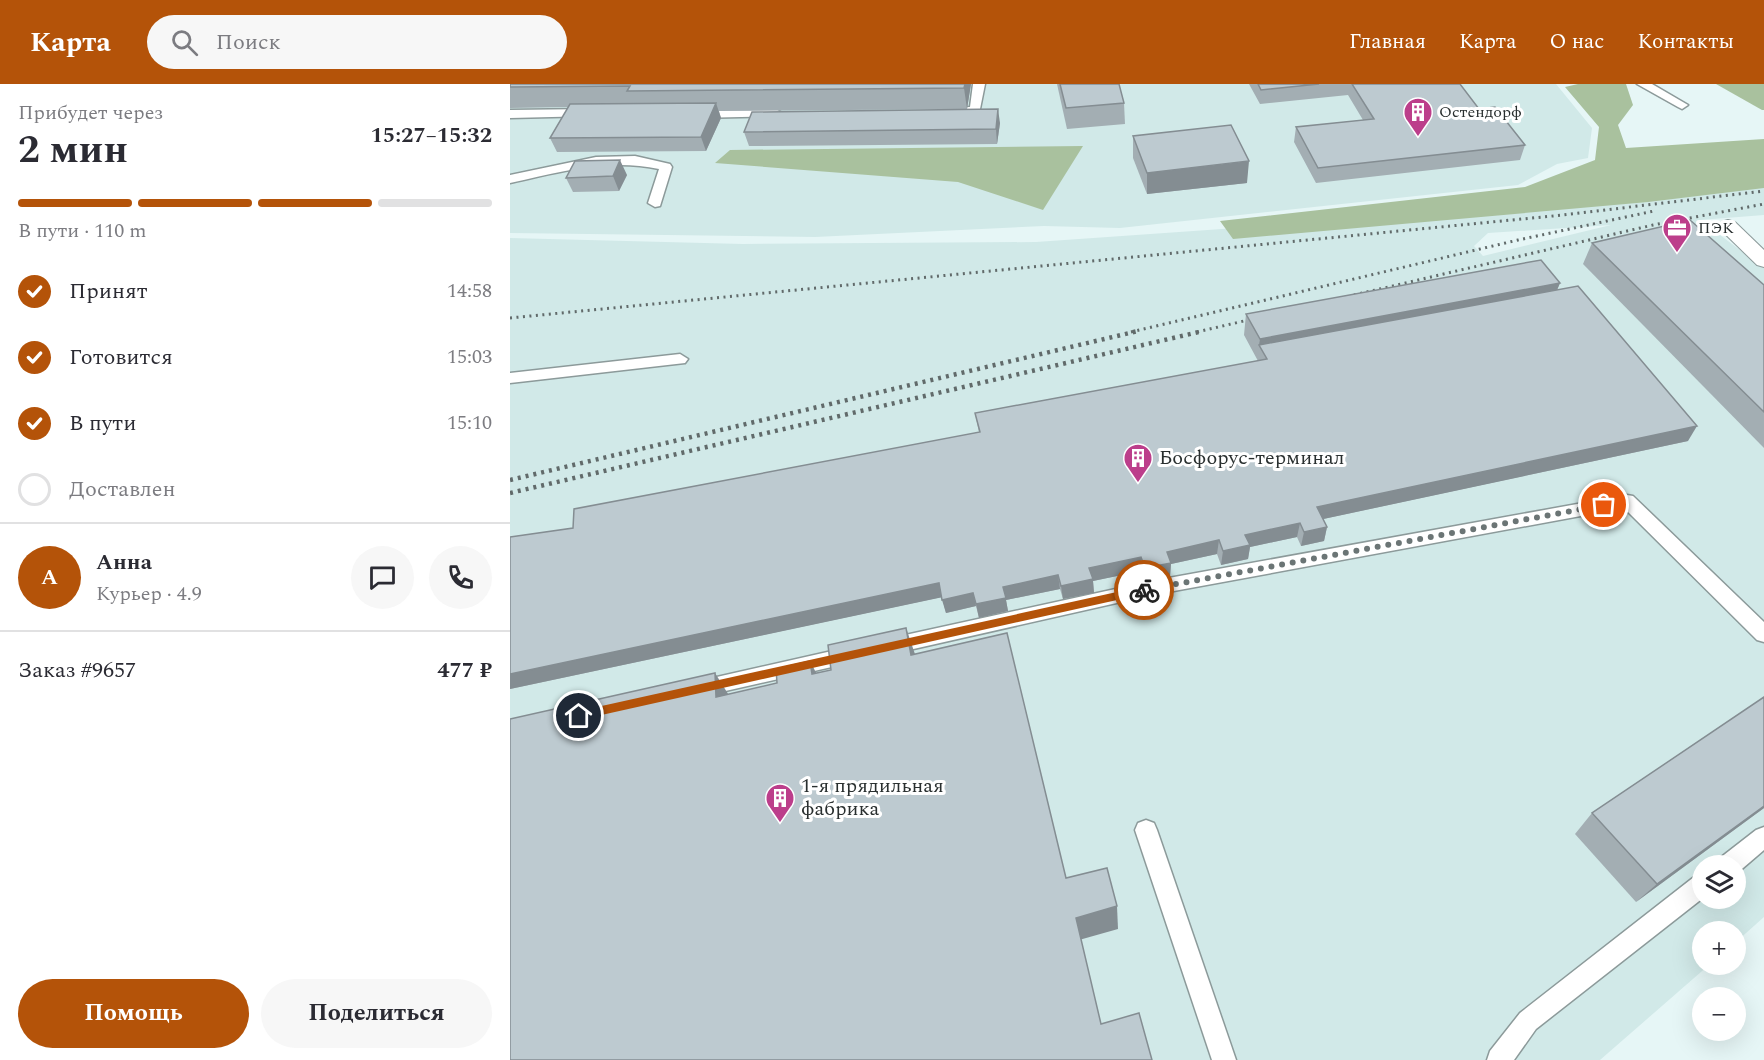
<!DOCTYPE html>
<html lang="ru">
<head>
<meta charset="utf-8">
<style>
  :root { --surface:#fff; --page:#f7f7f7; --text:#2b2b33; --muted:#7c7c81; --line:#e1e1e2; --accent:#b45309 }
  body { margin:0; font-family:Spectral,serif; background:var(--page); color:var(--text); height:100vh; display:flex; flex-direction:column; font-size:22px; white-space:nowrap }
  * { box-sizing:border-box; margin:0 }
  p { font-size:20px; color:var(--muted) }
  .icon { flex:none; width:33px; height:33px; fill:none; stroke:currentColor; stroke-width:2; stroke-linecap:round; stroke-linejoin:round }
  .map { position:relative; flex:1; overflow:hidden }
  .sheet { display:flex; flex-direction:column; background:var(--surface); width:510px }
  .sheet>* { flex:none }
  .fabs { position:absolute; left:1182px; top:771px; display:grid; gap:12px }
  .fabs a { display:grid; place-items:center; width:54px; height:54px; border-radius:50%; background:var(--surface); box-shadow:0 6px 24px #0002; font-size:30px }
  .pin { position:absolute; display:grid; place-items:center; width:51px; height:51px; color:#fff; margin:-26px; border:3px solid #fff; border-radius:50%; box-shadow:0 2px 6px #0007 }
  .courier { position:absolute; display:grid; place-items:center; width:60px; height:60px; margin:-30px; border:4px solid #b45309; border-radius:50%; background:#fff; color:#222; box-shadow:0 2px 8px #0007 }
  .headline em { font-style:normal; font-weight:700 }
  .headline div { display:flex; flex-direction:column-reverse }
  .headline { display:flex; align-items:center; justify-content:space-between; height:102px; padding:0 18px }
  h1 { font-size:39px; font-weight:700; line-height:45px }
  .bar { display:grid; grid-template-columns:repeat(4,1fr); gap:9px 6px; align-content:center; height:72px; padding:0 18px }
  .bar i { height:8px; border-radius:4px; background:var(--line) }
  .bar .current { background:var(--accent) }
  .bar p { grid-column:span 4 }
  .line { display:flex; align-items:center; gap:15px; padding:0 18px; border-top:2px solid var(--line) }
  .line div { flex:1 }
  .round { display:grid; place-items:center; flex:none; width:63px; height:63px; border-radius:32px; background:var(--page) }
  ol { padding:0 18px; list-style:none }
  li { display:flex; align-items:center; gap:18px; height:66px }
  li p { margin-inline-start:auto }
  li .icon { padding:6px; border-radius:50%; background:var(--accent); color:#fff; stroke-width:4 }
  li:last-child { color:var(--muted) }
  li i { width:33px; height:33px; border:3px solid var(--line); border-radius:50% }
  .cta { display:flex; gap:12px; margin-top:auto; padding:12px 18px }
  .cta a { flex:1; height:69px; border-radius:36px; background:var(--accent); color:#fff; font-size:24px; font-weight:700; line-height:69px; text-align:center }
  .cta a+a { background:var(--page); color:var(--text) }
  header { display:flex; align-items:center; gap:36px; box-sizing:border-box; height:84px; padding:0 30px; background:var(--accent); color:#fff }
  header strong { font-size:28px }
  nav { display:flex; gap:33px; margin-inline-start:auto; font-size:21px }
  .search { width:420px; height:54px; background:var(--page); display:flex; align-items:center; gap:15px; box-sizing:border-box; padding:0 21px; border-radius:33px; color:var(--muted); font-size:22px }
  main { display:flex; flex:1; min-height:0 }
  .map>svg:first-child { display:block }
  .built { fill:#d1e9e8; fill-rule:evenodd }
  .forest { fill:#a9c19e }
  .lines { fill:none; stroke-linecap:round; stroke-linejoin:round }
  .service-casing { stroke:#8c9a9a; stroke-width:3 }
  .pedestrian-casing { stroke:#8c9a9a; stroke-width:2 }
  .service { fill:#fff; fill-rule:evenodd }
  .pedestrian { fill:#fff; fill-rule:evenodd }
  .rail-far1 { stroke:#616a6a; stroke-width:3; stroke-dasharray:2 4.5; stroke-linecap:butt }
  .rail { stroke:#616a6a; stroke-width:4.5; stroke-dasharray:3 5; stroke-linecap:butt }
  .wall { fill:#a3aeb3 }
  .shaded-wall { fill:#848d92 }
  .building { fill:#bdcad0; stroke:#848d92; stroke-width:1.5 }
  .route { fill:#b45309 }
  .done { stroke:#6b7575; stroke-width:6; stroke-dasharray:0 10.8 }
  .labels { text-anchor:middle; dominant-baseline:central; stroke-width:6; stroke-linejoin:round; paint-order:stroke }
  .far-poi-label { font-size:16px; fill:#292f2f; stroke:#fff; text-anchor:start }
  .poi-label { font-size:20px; fill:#292f2f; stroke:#fff; text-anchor:start }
</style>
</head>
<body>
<header>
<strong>Карта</strong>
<div class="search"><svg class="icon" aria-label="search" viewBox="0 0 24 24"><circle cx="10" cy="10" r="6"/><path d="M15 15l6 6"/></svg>Поиск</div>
<nav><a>Главная</a><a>Карта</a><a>О нас</a><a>Контакты</a></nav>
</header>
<main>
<section class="sheet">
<div class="headline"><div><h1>2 мин</h1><p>Прибудет через</p></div><em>15:27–15:32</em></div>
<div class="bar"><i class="current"></i><i class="current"></i><i class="current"></i><i></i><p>В пути · 110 m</p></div>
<ol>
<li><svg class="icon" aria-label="check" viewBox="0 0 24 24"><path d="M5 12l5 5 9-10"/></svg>Принят<p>14:58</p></li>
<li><svg class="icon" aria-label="check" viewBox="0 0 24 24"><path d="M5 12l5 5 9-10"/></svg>Готовится<p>15:03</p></li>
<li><svg class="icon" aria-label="check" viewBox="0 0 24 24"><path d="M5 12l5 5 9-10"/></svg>В пути<p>15:10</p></li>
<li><i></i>Доставлен</li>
</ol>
<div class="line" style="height:108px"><b class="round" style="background:var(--accent);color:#fff">А</b><div><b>Анна</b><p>Курьер · 4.9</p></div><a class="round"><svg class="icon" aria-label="chat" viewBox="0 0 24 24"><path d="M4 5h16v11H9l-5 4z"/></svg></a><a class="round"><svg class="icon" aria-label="phone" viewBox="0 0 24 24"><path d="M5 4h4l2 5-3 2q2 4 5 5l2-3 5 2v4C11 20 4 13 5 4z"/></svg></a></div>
<div class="line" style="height:78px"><div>Заказ #9657</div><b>477 ₽</b></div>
<div class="cta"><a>Помощь</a><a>Поделиться</a></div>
</section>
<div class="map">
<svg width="1254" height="976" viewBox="0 0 1254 976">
  <rect width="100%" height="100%" fill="#e6f6f6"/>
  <g class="built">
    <polygon points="0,0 1046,0 1082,44 1078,74 1047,80 1008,101 610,144 534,142 305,153 0,149"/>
    <path d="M1254,97V131L1190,136L1254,184V833L1226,858V848H1192V880L1199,881L1090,976H0V154L233,160L526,158L999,125ZM1101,141L973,172L964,162L978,149ZM1192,782H1226V814H1192Z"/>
  </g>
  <g class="forest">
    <polygon points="1068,0 1116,0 1123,21 1108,41 1116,64 1254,55 1254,104 1138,118 723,155 710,137 1015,103 1085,76 1089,43 1055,3"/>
    <polygon points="1206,0 1254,0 1254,26 1252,26"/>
    <polygon points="573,62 533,126 448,98 205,79 220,66"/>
  </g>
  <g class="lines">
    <g class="service-casing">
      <g id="service">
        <polygon points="463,0 475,0 469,30 439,30 439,24 460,23"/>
        <polygon points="1127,0 1142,0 1178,21 1172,25 1168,23"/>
        <polygon points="80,25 84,26 84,32 0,34 0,26"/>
        <polygon points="266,25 272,29 270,32 185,34 179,30 185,26"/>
        <path d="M125,72L160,80L162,83L150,122L145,123L138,119L149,85C98,74 50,88 0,99V91L86,73Z"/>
        <polygon points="170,270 178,275 175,279 0,299 0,289"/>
        <polygon points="1117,411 1123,412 1254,538 1254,558 1247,556 1114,424 642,511 377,571 370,569 367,563 370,557 377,555 642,497"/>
        <polygon points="344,562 351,564 354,570 351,576 344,578 189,613 182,611 179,605 182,599 189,597"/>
        <polygon points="636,736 644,739 647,746 726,976 702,976 625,746 628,739"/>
        <polygon points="1254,743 1254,766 1226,790 1226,782 1207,782 1210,774 1246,746"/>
        <polygon points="1192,790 1193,814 1026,945 1004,976 977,976 980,967 1010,929 1184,793"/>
      </g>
    </g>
    <g class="pedestrian-casing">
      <polygon id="pedestrian" points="1218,136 1225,138 1254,166 1254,183 1247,181 1211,146 1209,142 1211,138"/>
    </g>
    <use href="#service" class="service"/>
    <use href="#pedestrian" class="pedestrian"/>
    <g class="rail-far1">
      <polyline points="844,211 1143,141 1254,120"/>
      <polyline points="0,234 1053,131 1254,107"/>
      <polyline points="621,248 1008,156 1144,127"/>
      <polyline points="687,248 751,233"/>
    </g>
    <g class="rail">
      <polyline points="0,396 628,247"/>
      <polyline points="0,409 693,247"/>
    </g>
  </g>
  <g class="wall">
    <polygon points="0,0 461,0 457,25 209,27 211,34 196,67 47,68 40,54 59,23 0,24"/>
    <polygon points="547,0 609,0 614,19 615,40 557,45"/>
    <polygon points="739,0 950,0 969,25 1015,61 1010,76 806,99 784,58 786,43 853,36 838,11 750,20"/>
    <polygon points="490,39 487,60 239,62 234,48"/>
    <polygon points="623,52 737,99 637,110 623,74"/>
    <polygon points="117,91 109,107 63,108 56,94"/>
    <polygon points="1082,159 1254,201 1254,364 1073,180"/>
    <polygon points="1050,199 1047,206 1178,357 813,435 817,443 814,457 791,462 787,453 740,463 738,475 711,481 707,470 661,480 660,492 635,498 631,487 583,497 584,509 553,515 550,505 496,516 498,527 469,534 466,522 436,529 432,513 0,605 0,453 63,444 469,348 465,329 748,277 734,251 736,230"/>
    <polygon points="1254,613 1254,724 1126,818 1065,750 1082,729"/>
  </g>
  <g class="shaded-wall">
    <polygon points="455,0 461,0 457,25 454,4"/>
    <polygon points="206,19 211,34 196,67 191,53"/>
    <polygon points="488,25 490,39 487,60 486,45"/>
    <polygon points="110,76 117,91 109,107 103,92"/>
    <polygon points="739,77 737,99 637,110 637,89"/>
    <polygon points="1050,199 1041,220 749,261 750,255"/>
    <polygon points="1187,342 1178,357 804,437 807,423"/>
    <polygon points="790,439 787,453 740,463 738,475 711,481 713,467 735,451"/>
    <polygon points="817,443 814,457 791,462 794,448"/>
    <polygon points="709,456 707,470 661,480 660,492 635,498 635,484 657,468"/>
    <polygon points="631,473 631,487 583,497 584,509 553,515 551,502 579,484"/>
    <polygon points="548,491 550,505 496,516 498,527 469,534 466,520 493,503"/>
    <polygon points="429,499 433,513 0,605 0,590"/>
    <polygon points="463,509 466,522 436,529 432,516"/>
    <polygon points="396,544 407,576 401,571"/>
    <polygon points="300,577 316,608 302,590"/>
    <polygon points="205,589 225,621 206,613"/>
    <polygon points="1254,722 1254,724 1126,818 1147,800"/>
    <polygon points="607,822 608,845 569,856 566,834"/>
  </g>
  <g class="building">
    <polygon points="0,0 455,0 454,4 117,7 120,2 0,3"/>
    <polygon points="550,0 609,0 614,19 556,24"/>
    <polygon points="748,0 809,0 751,6"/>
    <polygon points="842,0 950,0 969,25 985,23 1015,61 808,84 786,43 864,35"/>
    <polygon points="206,19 191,53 40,54 60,20"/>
    <polygon points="488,25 486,45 234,48 242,28"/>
    <polygon points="721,41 739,77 637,89 623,52"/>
    <polygon points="110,76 103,92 56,94 65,77"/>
    <polygon points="1180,136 1254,201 1254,328 1082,159"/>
    <polygon points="1031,176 1050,199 750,255 736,230"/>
    <polygon points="1068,202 1187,342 807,423 817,443 794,448 790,439 735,451 740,461 713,467 709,456 657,468 661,479 635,484 631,473 579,484 583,495 551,502 548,491 493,503 496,514 466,520 463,509 432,516 429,499 0,590 0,453 63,444 64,425 470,348 465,329 757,275 749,261"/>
    <polygon points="396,544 401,571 497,549 556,794 597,784 607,822 566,834 591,940 629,929 642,976 0,976 0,635 205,589 206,613 267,599 266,585 300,577 302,590 321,586 318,561"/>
    <polygon points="1254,613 1254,722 1147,800 1082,729"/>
  </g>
  <polygon class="route" points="634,502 639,506 634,510 69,636 63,632 69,627"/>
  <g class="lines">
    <polyline class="done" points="634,506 1094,421"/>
  </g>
  <defs>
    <g id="building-pin" transform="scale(1.5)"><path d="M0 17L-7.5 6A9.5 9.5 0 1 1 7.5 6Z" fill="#bc3e8b" stroke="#fff"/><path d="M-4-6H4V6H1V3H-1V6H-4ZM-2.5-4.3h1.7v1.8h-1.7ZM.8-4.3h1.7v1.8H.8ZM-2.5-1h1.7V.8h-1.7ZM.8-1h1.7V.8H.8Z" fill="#fff"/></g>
    <g id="office-pin" transform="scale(1.5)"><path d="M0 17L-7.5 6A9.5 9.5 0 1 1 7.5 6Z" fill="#bc3e8b" stroke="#fff"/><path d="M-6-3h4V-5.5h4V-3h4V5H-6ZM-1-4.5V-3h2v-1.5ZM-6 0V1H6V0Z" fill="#fff"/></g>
  </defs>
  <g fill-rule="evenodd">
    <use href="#building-pin" x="908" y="28"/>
    <use href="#office-pin" x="1167" y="144"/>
    <use href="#building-pin" x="628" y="374"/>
    <use href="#building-pin" x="270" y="714"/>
  </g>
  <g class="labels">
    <g class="far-poi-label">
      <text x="929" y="28">Остендорф</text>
      <text x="1188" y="144">ПЭК</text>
    </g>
    <g class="poi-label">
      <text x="649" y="374">Босфорус-терминал</text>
      <text x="291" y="702">1-я прядильная<tspan x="291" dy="23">фабрика</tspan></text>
    </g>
  </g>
</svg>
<div class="fabs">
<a><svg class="icon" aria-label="layers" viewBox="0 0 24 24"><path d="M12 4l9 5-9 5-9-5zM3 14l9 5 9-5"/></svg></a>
<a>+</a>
<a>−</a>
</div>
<div class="pin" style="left:1094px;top:421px;background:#ea580c"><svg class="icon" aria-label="bag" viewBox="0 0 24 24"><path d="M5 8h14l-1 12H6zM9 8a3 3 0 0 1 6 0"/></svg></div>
<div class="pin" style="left:69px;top:632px;background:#1f2937"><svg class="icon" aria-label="home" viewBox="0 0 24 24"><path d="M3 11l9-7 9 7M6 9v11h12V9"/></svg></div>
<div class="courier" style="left:634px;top:506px"><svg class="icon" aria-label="bike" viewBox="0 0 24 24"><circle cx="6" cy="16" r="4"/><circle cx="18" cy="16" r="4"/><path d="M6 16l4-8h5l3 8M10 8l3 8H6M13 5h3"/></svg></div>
</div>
</main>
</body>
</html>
